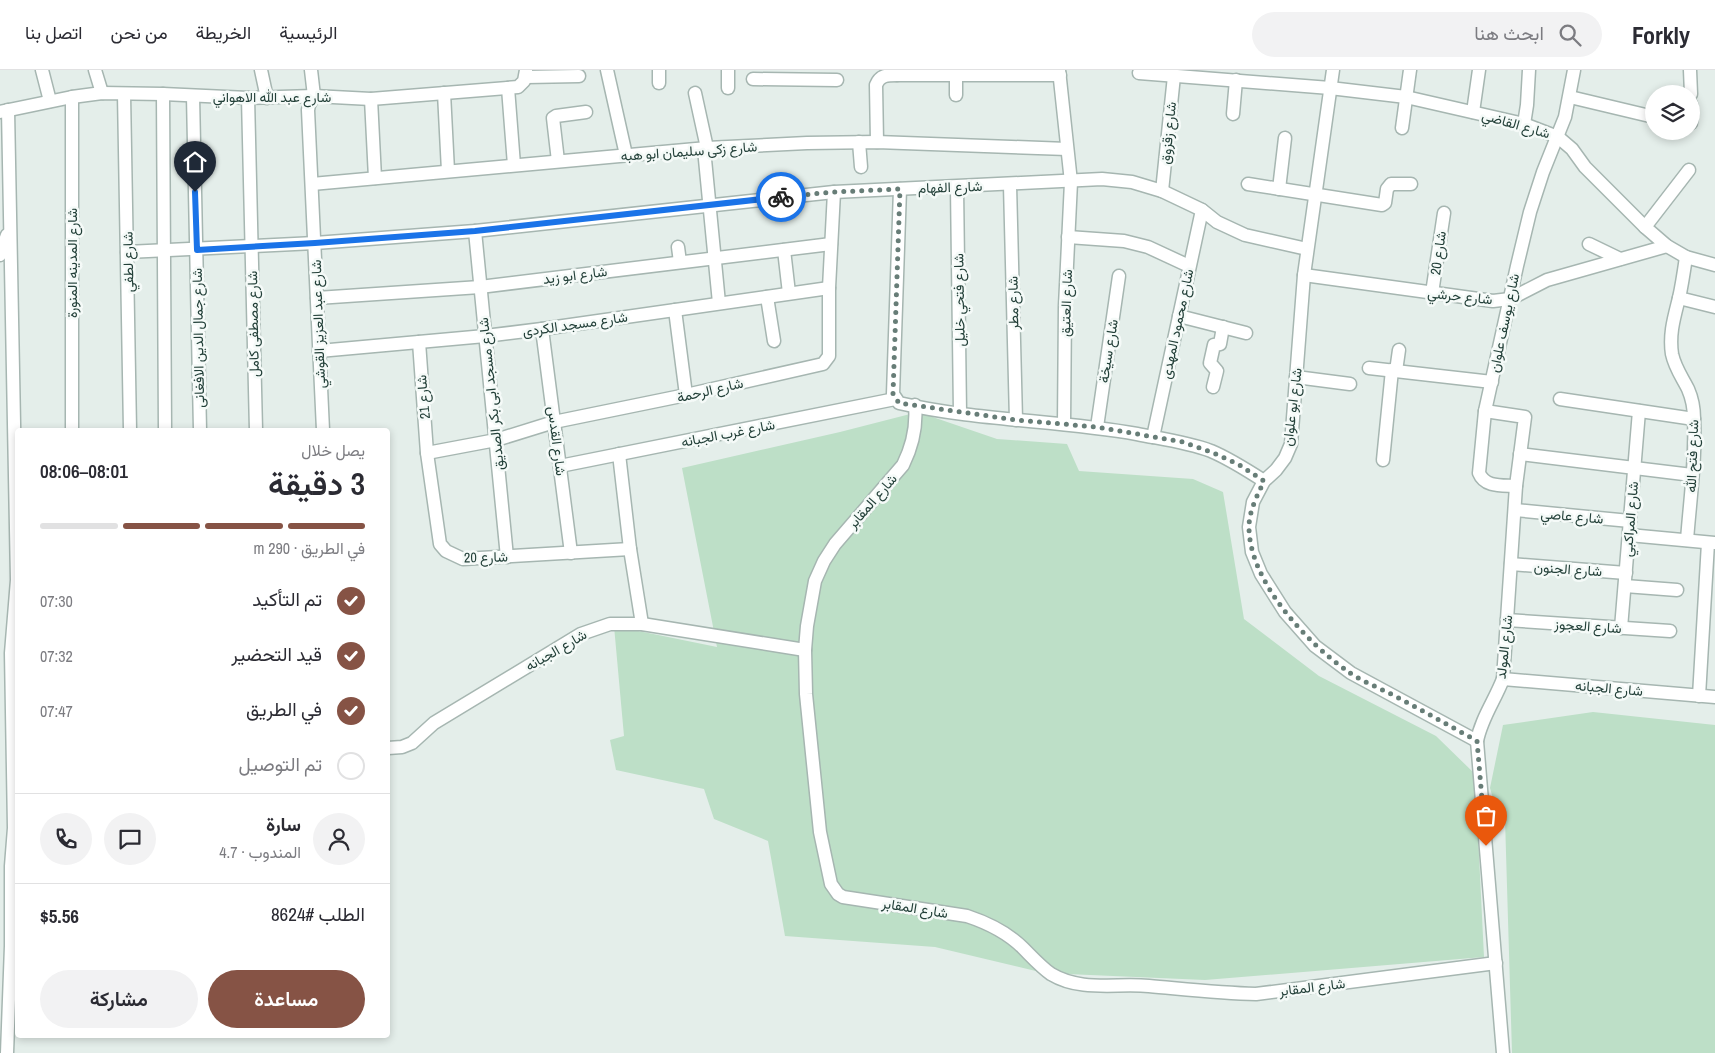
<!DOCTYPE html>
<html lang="ar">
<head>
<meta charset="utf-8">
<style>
  :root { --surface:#fff; --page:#f2f2f3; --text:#2b2b33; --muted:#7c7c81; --line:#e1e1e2; --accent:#865345 }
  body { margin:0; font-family:"Archivo Narrow",Vazirmatn,sans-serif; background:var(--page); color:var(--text); direction:rtl; height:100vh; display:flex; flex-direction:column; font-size:19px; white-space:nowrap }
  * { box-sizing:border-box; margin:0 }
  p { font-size:16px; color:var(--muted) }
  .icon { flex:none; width:28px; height:28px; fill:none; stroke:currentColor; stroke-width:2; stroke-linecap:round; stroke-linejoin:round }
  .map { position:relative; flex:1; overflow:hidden; direction:ltr }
  .panel { position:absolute; left:15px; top:358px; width:375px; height:610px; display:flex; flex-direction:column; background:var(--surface); border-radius:5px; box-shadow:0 2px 8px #0003; direction:rtl }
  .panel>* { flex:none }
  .fabs { position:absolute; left:1645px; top:15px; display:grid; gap:10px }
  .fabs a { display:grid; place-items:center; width:55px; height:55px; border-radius:50%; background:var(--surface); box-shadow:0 2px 8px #0003; font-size:25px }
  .pin { position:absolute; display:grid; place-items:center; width:42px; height:42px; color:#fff; margin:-51px -21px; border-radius:50% 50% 50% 0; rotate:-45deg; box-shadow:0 0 5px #0007 }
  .pin .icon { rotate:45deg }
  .courier { position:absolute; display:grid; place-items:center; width:50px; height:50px; margin:-25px; border:4px solid #1a73e8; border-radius:50%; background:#fff; color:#222; box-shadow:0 1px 6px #0007 }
  .headline em { font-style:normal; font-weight:600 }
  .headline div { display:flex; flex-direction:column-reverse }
  .headline { display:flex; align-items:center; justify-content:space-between; height:85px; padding:0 25px }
  h1 { font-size:32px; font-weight:600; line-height:38px }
  .bar { display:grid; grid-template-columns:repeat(4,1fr); gap:8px 5px; align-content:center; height:60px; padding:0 25px }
  .bar i { height:6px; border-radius:4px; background:var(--line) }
  .bar .selected { background:var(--accent) }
  .bar p { grid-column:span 4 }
  .line { display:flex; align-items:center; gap:12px; padding:0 25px; border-top:1px solid var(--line) }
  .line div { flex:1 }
  .round { display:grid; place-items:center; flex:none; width:52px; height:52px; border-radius:26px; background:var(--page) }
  ol { padding:0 25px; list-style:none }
  li { display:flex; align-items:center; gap:15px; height:55px }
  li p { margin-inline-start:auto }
  li .icon { padding:5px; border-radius:50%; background:var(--accent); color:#fff; stroke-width:4 }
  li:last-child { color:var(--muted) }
  li i { width:28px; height:28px; border:2px solid var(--line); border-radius:50% }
  .primary-button { display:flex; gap:10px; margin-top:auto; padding:10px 25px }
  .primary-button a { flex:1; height:58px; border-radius:30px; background:var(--accent); color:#fff; font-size:20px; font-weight:600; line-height:58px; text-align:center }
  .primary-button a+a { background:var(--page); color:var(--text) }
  header { display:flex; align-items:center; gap:30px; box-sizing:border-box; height:70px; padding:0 25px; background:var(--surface); border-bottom:1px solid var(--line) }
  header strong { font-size:24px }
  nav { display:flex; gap:28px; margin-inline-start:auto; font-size:18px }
  .search { width:350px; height:45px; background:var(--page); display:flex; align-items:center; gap:12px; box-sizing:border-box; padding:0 18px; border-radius:28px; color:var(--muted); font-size:19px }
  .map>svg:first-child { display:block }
  .green { fill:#bddfc7 }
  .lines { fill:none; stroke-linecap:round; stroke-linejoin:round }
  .minor-casing { stroke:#a6b6b1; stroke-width:15 }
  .minor { stroke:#fff; stroke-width:12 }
  .done { stroke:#677d77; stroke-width:5; stroke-dasharray:0 9 }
  .route { stroke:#1a73e8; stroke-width:6 }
  .labels { text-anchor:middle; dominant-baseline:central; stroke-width:5; stroke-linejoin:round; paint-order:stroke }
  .street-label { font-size:14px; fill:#234039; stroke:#f5faf8 }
</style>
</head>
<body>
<header>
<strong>Forkly</strong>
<div class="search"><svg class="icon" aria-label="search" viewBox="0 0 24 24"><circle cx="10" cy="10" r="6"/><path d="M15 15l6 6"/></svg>ابحث هنا</div>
<nav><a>الرئيسية</a><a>الخريطة</a><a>من نحن</a><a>اتصل بنا</a></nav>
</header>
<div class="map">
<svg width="1715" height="983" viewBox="0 0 1715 983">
  <rect width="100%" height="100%" fill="#e4eeea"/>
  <g class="green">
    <polygon points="918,342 997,369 1067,374 1079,401 1193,409 1223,422 1244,549 1319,606 1436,666 1475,704 1484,887 1205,910 1044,903 935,877 785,866 768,771 714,749 704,719 616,700 610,670 624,666 614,556 717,577 682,398 840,362"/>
    <polygon points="1593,642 1715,655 1715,983 1512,983 1505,749 1497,743 1490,718 1503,655"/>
  </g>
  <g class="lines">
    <g class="minor-casing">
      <g id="minor">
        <polyline points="42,0 50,31"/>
        <polyline points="95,0 102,23"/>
        <polyline points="261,0 267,28"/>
        <polyline points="311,0 314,26 309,35 308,40 323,360"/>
        <polyline points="607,0 626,85"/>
        <polyline points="659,0 659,13"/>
        <polyline points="1059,0 1071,112 1065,236 1064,354"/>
        <polyline points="1333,0 1304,205 1291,374 1285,388 1276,400 1264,411 1253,432 1249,457 1252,482 1261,504 1285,542 1315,576 1351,603 1477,671"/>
        <polyline points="1690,0 1691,24"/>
        <polyline points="1139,3 1330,18 1406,27 1524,54 1558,67 1572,79 1585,97 1645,157 1667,176 1686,187 1715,195"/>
        <polyline points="897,5 1060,5"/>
        <polyline points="956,5 956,25"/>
        <polyline points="526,7 579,6"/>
        <polyline points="753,9 837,10"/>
        <polyline points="508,18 514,95"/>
        <polyline points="728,18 728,0"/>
        <polyline points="444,23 448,101"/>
        <polyline points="695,23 707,78"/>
        <polyline points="124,24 130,360"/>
        <polyline points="163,24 165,360"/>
        <polyline points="193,26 200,360"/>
        <polyline points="1570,27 1654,47"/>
        <polyline points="248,28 256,360"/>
        <polyline points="371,29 375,108"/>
        <polyline points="1691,34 1691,53"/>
        <polyline points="0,42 72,27 102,23 163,24 248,28 314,26 371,29 518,17 524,11 526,0"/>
        <polyline points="1473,42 1479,0"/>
        <polyline points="1233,44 1236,10"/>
        <polyline points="1524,54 1527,35 1529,0"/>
        <polyline points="1402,58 1410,0"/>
        <polyline points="859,72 861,97"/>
        <path d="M877,72L876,15C880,5 887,5 897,5V0"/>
        <polyline points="704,79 719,233"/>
        <polyline points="558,91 553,48 556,46 586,42"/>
        <polyline points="312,114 707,78 807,73 877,72 1067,79"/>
        <polyline points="1248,114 1382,135 1385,133 1387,119 1391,114 1411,114"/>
        <polyline points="1010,115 1016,350"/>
        <polyline points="957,117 960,343"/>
        <path d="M900,119L893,324L899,333C977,351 1058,350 1137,364C1162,369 1187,372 1211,381C1230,389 1247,400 1264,411"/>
        <polyline points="1279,119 1285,68"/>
        <polyline points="1162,121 1174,6"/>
        <polyline points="1645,157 1689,100"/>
        <polyline points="475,161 507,487"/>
        <polyline points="1068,167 1124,171 1148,177 1189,196"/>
        <polyline points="1589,174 1620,189"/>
        <polyline points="678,177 680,192"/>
        <polyline points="784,180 789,223"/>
        <polyline points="127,182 315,173 475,161 834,122 1102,109 1132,112 1162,121 1202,140 1217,152 1245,165 1307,179"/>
        <polyline points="0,185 7,165"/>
        <path d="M1686,187C1684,201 1682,215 1679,228C1674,248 1669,264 1672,284C1675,298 1682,307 1688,319C1692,328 1694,339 1694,349C1696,389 1690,430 1687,470"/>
        <polyline points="1304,205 1493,231 1510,229 1547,210 1667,176"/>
        <polyline points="1432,223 1444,143"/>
        <polyline points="767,227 774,271"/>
        <polyline points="317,228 480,217 831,174"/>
        <polyline points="1679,228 1715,237"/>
        <polyline points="675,240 686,325"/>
        <polyline points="1179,246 1246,263"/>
        <polyline points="542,259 571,483"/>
        <polyline points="419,272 427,383 440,474 446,481 463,489 630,479"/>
        <polyline points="319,281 485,266 542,259 829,218"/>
        <polyline points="1369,298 1492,312"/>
        <polyline points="1396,301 1399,280"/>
        <polyline points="1296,307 1350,314"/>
        <polyline points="1213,317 1217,301 1210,293 1214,275 1220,274 1223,257"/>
        <polyline points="1560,329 1694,349"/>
        <path d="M915,335C917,357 913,375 903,395L835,474L824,491L815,511L807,556L805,580L806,624L820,762L831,814L838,824L843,827L967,846C988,853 1008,863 1023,878C1032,887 1041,897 1051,904C1081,922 1116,913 1149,916C1184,919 1220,923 1256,924L1496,893"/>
        <path d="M1485,341L1525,347L1516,416L1503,609C1495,630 1481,649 1477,671L1503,983"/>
        <polyline points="1097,357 1119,206"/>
        <polyline points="72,360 72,27"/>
        <polyline points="1153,367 1202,140"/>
        <polyline points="427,383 496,370 554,352 686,325 823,294 829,286 829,218 834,122"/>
        <polyline points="619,384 630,479 642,554"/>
        <polyline points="1520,384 1692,405"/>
        <polyline points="1383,390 1392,300"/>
        <polyline points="560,396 895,329"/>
        <path d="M1516,416C1503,415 1485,418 1479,403L1485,341L1517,196L1530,142L1543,102L1565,47L1574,0"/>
        <polyline points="1515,440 1630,451"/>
        <polyline points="1629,465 1715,473"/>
        <polyline points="1511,494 1626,503"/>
        <polyline points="1625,516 1677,520"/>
        <polyline points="1507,550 1670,561"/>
        <polyline points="1621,558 1639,341"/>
        <polyline points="1503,609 1715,627"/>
        <polyline points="1699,626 1708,473"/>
        <polyline points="388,678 402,677 412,673 434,653 581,564 610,554 642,554 805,580"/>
        <polyline points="7,983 11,876 11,796 14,758 11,583 17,510 8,40"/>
      </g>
    </g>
    <use href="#minor" class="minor"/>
  </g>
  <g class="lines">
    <path class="done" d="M781,127L834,122L900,119L893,324L899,333L1016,350L1097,357L1183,372L1211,382L1238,394L1264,411C1257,426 1249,441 1249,457C1249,512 1308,574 1350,603C1362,611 1377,617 1391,624C1420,639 1448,655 1477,671L1486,776"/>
    <polyline class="route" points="195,122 197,180 315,173 475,161 781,127"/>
  </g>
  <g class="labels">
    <g class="street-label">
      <text x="272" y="27">شارع عبد الله الاهواني</text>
      <text transform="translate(1516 54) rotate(16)">شارع القاضي</text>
      <text transform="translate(1168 63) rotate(-84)">شارع زقزوق</text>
      <text transform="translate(689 81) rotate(-4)">شارع زكى سليمان ابو هبه</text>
      <text transform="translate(950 117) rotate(-2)">شارع الفهام</text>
      <text transform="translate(1438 183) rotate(-82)">شارع 20</text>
      <text transform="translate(128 192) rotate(-91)">شارع لطفي</text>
      <text transform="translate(72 193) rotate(-90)">شارع المدينه المنورة</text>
      <text transform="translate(575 205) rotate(-7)">شارع ابو زيد</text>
      <text transform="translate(1460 226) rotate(6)">شارع حرشي</text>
      <text transform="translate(959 230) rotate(-91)">شارع فتحي خليل</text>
      <text transform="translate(1013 233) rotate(-91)">شارع مطر</text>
      <text transform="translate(1066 233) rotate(-88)">شارع العتيق</text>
      <text transform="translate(1504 253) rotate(-78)">شارع يوسف علوان</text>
      <text transform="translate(253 254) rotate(-91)">شارع مصطفى كامل</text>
      <text transform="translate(318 254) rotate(-92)">شارع عبد العزيز القوشي</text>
      <text transform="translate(575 254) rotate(-8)">شارع مسجد الكردى</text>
      <text transform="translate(1177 254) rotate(-78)">شارع محمود المهدى</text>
      <text transform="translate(198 268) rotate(-91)">شارع جمال الدين الافغانى</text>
      <text transform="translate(1108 281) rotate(-81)">شارع سيخة</text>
      <text transform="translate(710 320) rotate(-13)">شارع الرحمة</text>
      <text transform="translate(491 324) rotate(-96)">شارع مسجد ابى بكر الصديق</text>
      <text transform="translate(423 327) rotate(-95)">شارع 21</text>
      <text transform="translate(1292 337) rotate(-83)">شارع ابو علوان</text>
      <text transform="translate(728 363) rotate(-11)">شارع غرب الجبانه</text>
      <text transform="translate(557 371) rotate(83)">شارع القدس</text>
      <text transform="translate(1692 386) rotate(-88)">شارع فتح الله</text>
      <text transform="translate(872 431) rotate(-49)">شارع المقابر</text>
      <text transform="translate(1572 446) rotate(5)">شارع عاصي</text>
      <text transform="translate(1630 449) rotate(-85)">شارع المراكبي</text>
      <text transform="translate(486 487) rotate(-1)">شارع 20</text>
      <text transform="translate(1568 499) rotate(4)">شارع الجنون</text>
      <text transform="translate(1588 556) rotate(4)">شارع العجوز</text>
      <text transform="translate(1504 577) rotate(-84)">شارع المولد</text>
      <text transform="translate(556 580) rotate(-30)">شارع الجبانه</text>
      <text transform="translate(1609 618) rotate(5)">شارع الجبانه</text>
      <text transform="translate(915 838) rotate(9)">شارع المقابر</text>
      <text transform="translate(1312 917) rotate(-7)">شارع المقابر</text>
    </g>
  </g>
</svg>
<div class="fabs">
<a><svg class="icon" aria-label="layers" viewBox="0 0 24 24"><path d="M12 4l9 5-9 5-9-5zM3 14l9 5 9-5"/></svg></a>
</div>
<div class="pin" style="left:1486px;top:776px;background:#ea580c"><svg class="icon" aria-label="bag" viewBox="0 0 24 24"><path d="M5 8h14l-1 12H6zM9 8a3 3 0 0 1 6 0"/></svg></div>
<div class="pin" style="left:195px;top:122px;background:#1f2937"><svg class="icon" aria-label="home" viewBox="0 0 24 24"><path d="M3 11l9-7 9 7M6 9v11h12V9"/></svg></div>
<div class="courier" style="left:781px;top:127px"><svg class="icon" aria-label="bike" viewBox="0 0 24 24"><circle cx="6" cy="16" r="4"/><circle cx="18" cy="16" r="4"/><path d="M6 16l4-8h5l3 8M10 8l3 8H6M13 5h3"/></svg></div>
<section class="panel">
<div class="headline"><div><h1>3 دقيقة</h1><p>يصل خلال</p></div><em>08:01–08:06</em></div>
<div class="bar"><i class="selected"></i><i class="selected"></i><i class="selected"></i><i></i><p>في الطريق · 290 m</p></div>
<ol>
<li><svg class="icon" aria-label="check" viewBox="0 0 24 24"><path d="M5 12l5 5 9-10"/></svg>تم التأكيد<p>07:30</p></li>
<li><svg class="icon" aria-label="check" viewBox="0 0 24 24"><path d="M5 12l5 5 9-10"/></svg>قيد التحضير<p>07:32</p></li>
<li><svg class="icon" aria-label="check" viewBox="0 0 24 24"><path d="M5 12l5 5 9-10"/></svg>في الطريق<p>07:47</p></li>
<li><i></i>تم التوصيل</li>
</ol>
<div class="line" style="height:90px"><a class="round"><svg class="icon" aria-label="person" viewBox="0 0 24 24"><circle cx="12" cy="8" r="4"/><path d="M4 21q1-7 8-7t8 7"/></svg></a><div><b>سارة</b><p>المندوب · 4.7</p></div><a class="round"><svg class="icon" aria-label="chat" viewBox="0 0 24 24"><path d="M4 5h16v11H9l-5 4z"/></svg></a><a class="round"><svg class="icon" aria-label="phone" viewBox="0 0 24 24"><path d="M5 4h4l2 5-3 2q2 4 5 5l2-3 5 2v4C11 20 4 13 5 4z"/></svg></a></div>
<div class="line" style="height:65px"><div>الطلب #8624</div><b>$5.56</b></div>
<div class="primary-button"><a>مساعدة</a><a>مشاركة</a></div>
</section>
</div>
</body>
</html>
